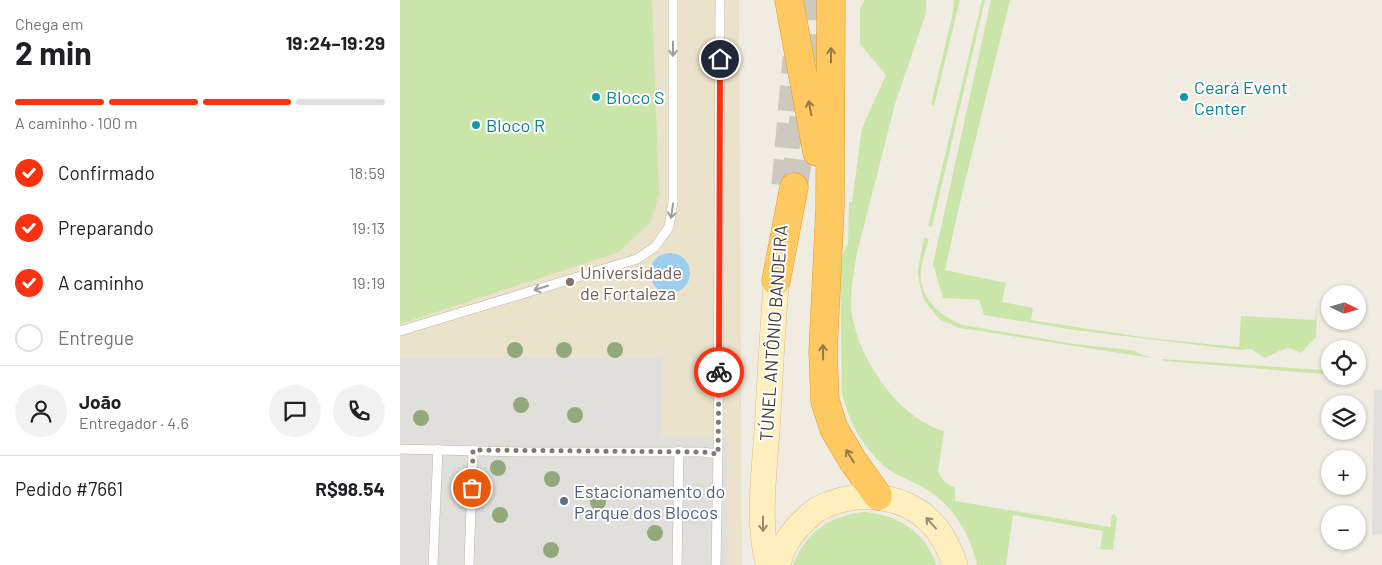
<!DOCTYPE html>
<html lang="pt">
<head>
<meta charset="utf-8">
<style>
  :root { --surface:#fff; --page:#f2f2f2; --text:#202124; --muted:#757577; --line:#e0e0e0; --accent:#fa3210 }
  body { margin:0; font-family:Barlow,sans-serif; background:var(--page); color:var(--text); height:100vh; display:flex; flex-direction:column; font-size:19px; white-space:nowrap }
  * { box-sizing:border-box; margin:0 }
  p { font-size:16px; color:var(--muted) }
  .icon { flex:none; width:28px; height:28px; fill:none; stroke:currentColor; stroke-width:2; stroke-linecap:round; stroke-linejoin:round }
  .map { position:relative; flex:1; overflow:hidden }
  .drawer { display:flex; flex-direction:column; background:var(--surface); width:400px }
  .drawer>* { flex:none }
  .needle { width:32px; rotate:95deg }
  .tools { position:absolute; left:921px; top:285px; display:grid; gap:10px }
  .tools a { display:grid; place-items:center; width:45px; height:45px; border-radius:50%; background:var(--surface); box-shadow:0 1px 4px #0004; font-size:25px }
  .pin { position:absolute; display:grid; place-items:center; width:42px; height:42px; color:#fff; margin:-21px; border:2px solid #fff; border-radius:50%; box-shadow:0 1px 5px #0007 }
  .courier { position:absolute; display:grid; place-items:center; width:50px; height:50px; margin:-25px; border:4px solid #fa3210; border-radius:50%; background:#fff; color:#222; box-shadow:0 1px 6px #0007 }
  .head em { font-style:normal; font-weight:700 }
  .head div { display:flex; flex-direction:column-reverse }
  .head { display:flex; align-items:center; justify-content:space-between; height:85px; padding:0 15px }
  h1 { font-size:32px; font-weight:700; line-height:38px }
  .bar { display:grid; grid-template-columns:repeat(4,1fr); gap:8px 5px; align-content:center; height:60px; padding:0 15px }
  .bar i { height:6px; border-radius:4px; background:var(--line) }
  .bar .selected { background:var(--accent) }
  .bar p { grid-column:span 4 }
  .line { display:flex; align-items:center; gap:12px; padding:0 15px; border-top:1px solid var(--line) }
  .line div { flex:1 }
  .round { display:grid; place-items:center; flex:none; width:52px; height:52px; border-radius:26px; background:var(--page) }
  ol { padding:0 15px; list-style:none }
  li { display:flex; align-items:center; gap:15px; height:55px }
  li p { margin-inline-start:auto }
  li .icon { padding:5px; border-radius:50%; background:var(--accent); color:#fff; stroke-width:4 }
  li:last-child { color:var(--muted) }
  li i { width:28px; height:28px; border:2px solid var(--line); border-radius:50% }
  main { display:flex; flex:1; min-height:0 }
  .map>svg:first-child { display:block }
  .education { fill:#ebe2cb }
  .green { fill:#cbe6aa }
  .parking { fill:#e1dfdb }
  .water { fill:#9cceef }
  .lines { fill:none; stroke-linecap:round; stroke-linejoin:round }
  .secondary-tunnel { stroke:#cec9bf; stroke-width:25; stroke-dasharray:25 12; stroke-linecap:butt }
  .highway-tunnel { stroke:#cec9bf; stroke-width:28; stroke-dasharray:28 14; stroke-linecap:butt }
  .lane-casing { stroke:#bfb7a8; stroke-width:10 }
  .secondary-casing { stroke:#d2c091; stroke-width:26 }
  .highway-casing { stroke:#dd9d30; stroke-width:29 }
  .lane { stroke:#fff; stroke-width:9 }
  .secondary { stroke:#ffefbe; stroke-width:25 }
  .highway { stroke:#fec960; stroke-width:28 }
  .tree { fill:#92a97b }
  .oneway { stroke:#a09e99 }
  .oneway2 { stroke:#977b47 }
  .oneway3 { stroke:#978d72 }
  .done { stroke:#7f7a70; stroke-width:5; stroke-dasharray:0 9 }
  .route { stroke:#fa3210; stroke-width:6 }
  .culture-dot { fill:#0f9aa8; stroke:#fff; stroke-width:2 }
  .education-dot { fill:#8d6e63; stroke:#fff; stroke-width:2 }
  .service-dot { fill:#5c6f8a; stroke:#fff; stroke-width:2 }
  .labels { text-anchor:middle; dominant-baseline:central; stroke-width:4; stroke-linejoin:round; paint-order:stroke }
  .culture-label { font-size:18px; fill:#0d838f; stroke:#fff; text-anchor:start }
  .education-label { font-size:18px; fill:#785e54; stroke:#fff; text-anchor:start }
  .street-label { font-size:18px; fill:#423c33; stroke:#fff }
  .service-label { font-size:18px; fill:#4e5e75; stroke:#fff; text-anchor:start }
</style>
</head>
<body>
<main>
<section class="drawer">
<div class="head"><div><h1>2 min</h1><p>Chega em</p></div><em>19:24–19:29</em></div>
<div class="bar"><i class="selected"></i><i class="selected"></i><i class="selected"></i><i></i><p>A caminho · 100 m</p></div>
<ol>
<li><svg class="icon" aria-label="check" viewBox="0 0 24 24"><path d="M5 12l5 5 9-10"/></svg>Confirmado<p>18:59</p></li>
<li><svg class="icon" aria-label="check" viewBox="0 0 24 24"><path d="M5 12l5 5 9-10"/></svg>Preparando<p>19:13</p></li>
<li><svg class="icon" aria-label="check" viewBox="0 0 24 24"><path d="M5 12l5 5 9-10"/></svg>A caminho<p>19:19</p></li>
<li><i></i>Entregue</li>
</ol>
<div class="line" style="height:90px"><a class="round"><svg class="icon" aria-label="person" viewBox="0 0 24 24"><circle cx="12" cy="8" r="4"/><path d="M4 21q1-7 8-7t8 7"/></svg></a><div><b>João</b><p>Entregador · 4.6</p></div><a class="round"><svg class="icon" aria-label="chat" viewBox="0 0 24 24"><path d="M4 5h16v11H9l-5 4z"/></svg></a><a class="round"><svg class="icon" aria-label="phone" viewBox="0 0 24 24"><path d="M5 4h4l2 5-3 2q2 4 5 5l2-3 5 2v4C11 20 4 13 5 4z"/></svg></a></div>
<div class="line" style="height:65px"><div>Pedido #7661</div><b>R$98.54</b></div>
</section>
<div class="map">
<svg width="982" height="565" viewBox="0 0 982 565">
  <rect width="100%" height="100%" fill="#f1ece2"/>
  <polygon class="education" points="0,0 339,0 342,565 0,565"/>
  <g class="green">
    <polygon points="0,0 252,0 259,194 251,222 219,252 0,324"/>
    <path d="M465,0H526V13L495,104L457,253C454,270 449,298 452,314C459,359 498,418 544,431L538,471C541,480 547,484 555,488V501L710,527L712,515L714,514L717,518L713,550L700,549L703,531L613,515L606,565H577C570,534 553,504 524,488C511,480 496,476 484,466C462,446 449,422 442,394L440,260L448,244L449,202H452L462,128L486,75L460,44V8Z"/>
    <polygon points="554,0 560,0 534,106 531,104 532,100 552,17"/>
    <polygon points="582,0 585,0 532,227 528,226"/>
    <polygon points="591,0 610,0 562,194 545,270 606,283 602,302 633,308 631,320 748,338 839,347 841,316 915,320 917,305 916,337 901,353 888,347 865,358 851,349 840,350 674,330 584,315 579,300 543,298 533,264"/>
    <path d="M524,238L529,239C526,249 523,259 521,269C518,297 539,316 563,325L674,344L731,350L751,358L560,328L540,320L524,300L522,294L518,276V269Z"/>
    <polygon points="762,359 923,370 923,374 764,361"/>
    <path d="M463,512C496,514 526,531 536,565H393C405,533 429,516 463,512Z"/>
  </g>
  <g class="parking">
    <polygon points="0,358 263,358 262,437 327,437 327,565 0,565"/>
    <polygon points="974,390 982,390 982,534 972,535"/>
  </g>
  <circle class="water" cx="270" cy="273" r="20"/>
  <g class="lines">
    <polyline class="secondary-tunnel" points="384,185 395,57"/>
    <path class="highway-tunnel" d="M394,187C403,125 412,63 412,0"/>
    <g class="lane-casing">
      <g id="lane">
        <polyline points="0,331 237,259 255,247 269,227 273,202 273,0"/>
        <polyline points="0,449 123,452 302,452 318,454 320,0"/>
        <polyline points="33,565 38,449"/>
        <polyline points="69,565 73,450"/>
        <polyline points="277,565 279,451"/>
        <polyline points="316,565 318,454"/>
      </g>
    </g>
    <g class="secondary-casing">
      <g id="secondary">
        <path d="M369,565C357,529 364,471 367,432C370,375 373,318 378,261"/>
        <path d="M378,565C381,548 392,531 405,520C409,516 414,510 420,508C463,486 520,496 544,540C549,548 552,557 555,565"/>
      </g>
    </g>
    <g class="highway-casing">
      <g id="highway">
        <polyline points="389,0 417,152"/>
        <polyline points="431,0 430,208 423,352 425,401 434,429 453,461 478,496"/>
        <polyline points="376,281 394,187"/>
      </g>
    </g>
    <use href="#lane" class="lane"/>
    <use href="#secondary" class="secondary"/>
    <use href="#highway" class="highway"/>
  </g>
  <g class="tree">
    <circle cx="115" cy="350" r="8"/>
    <circle cx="164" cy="350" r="8"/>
    <circle cx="215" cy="350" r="8"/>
    <circle cx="121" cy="405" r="8"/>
    <circle cx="175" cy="415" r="8"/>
    <circle cx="21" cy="418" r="8"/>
    <circle cx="98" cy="468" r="8"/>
    <circle cx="152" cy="479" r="8"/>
    <circle cx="198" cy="502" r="8"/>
    <circle cx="100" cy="515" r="8"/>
    <circle cx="255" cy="533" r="8"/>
    <circle cx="151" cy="550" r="8"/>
  </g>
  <defs><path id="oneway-shaft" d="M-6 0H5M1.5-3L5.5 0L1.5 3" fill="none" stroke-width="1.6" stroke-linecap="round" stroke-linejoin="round" transform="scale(1.25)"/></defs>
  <g class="oneway">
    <use href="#oneway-shaft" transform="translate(273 49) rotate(90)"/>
    <use href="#oneway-shaft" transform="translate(272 211) rotate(98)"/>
    <use href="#oneway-shaft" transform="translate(141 288) rotate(163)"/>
  </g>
  <g class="oneway2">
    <use href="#oneway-shaft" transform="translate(431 55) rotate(-90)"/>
    <use href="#oneway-shaft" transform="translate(410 108) rotate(-101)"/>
    <use href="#oneway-shaft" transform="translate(423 352) rotate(-91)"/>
    <use href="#oneway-shaft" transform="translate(450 456) rotate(-121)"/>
  </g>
  <g class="oneway3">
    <use href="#oneway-shaft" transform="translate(531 523) rotate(-132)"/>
    <use href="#oneway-shaft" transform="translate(363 524) rotate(90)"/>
  </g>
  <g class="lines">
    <polyline class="done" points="72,488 73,450 302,452 318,454 319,372"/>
    <polyline class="route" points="319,372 320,59"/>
  </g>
  <g class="culture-dot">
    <circle cx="196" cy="97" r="5"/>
    <circle cx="784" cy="97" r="5"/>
    <circle cx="76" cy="125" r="5"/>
  </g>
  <circle class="education-dot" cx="170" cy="282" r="5"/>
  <circle class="service-dot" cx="164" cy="501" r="5"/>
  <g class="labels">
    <g class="culture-label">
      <text x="794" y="87">Ceará Event<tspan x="794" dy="21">Center</tspan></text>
      <text x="206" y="97">Bloco S</text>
      <text x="86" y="125">Bloco R</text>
    </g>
    <g class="education-label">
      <text x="180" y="272">Universidade<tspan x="180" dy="21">de Fortaleza</tspan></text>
    </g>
    <g class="street-label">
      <text transform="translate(373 333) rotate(-86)">TÚNEL ANTÔNIO BANDEIRA</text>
    </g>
    <g class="service-label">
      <text x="174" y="491">Estacionamento do<tspan x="174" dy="21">Parque dos Blocos</tspan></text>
    </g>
  </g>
</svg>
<div class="tools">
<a><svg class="needle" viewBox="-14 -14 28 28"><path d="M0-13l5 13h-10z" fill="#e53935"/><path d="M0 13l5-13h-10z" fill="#757577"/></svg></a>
<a><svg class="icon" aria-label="locate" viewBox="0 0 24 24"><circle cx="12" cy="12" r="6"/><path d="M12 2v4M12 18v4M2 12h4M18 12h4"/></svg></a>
<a><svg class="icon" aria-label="layers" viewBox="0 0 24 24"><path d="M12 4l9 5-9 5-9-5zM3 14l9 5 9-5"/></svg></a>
<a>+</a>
<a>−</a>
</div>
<div class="pin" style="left:72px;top:488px;background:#ea580c"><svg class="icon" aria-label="bag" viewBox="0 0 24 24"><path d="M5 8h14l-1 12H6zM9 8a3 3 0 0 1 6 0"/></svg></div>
<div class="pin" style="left:320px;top:59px;background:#1f2937"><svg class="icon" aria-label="home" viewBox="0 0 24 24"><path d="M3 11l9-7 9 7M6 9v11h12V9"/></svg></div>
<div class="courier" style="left:319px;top:372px"><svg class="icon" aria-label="bike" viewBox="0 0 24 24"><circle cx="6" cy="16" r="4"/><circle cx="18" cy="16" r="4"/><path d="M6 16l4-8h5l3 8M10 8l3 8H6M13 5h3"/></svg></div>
</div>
</main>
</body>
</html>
